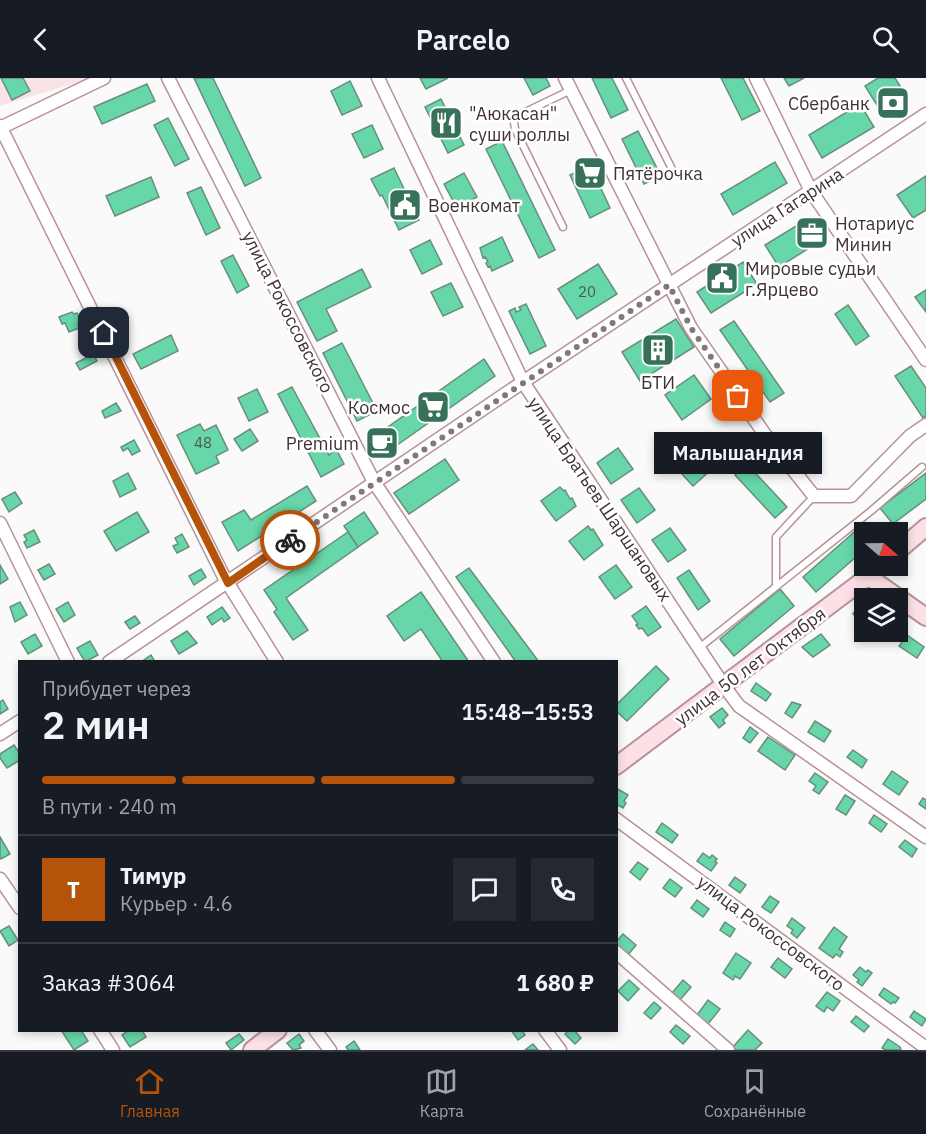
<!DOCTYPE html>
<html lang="ru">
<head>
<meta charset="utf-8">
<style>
  :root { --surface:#171b24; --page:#242831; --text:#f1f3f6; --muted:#9ea1a6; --line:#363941; --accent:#b45309 }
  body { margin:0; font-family:"IBM Plex Sans",sans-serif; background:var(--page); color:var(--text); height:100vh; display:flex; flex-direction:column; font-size:22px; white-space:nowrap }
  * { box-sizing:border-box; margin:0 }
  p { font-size:20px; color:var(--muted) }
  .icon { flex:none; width:33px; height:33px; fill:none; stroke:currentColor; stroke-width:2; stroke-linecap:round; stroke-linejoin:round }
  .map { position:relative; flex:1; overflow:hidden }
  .side { position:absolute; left:18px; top:582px; width:600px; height:372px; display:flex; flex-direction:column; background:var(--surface); border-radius:0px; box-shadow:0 3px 9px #0003 }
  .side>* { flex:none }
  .needle { width:39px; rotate:110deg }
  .controls { position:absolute; left:854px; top:444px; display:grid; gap:12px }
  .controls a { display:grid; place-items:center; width:54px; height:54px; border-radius:0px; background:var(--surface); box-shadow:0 3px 9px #0003; font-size:30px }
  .pin { position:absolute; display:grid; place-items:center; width:51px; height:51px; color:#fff; margin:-26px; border-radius:12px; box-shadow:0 3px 9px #0006 }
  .courier { position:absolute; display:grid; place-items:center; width:60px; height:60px; margin:-30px; border:4px solid #b45309; border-radius:50%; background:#fff; color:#222; box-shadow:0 2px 8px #0007 }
  .bubble { position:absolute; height:42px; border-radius:0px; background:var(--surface); box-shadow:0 3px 9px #0003; font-size:20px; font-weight:600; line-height:42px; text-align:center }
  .headline em { font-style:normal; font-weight:600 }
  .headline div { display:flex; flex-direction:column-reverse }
  .headline { display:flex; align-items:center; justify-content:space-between; height:102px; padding:0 24px }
  h1 { font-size:39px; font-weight:600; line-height:45px }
  .bar { display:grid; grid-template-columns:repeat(4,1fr); gap:9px 6px; align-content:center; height:72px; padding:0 24px }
  .bar i { height:8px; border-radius:4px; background:var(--line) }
  .bar .on { background:var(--accent) }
  .bar p { grid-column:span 4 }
  .line { display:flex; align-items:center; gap:15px; padding:0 24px; border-top:2px solid var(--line) }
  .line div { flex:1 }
  .round { display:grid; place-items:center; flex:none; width:63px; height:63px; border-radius:0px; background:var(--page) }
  header { display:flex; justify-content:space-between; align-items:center; height:78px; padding:0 24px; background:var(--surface); font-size:27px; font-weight:600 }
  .menu { display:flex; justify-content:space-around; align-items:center; height:84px; border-top:2px solid var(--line); background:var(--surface); font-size:16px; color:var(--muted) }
  .menu a { display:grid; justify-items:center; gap:3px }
  .menu .on { color:var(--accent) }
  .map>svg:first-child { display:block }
  .green { fill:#f9e3e7 }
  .building { fill:#67d7a9; stroke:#688e7c; stroke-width:1.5 }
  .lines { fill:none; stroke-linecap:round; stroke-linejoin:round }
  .lane-casing { stroke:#b99198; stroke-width:9 }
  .street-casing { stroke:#b99198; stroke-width:15 }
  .secondary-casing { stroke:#b99198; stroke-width:20 }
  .lane { stroke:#fff; stroke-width:6 }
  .street { stroke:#fff; stroke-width:12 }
  .secondary { stroke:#fce0e6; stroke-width:16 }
  .done { stroke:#827779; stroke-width:6; stroke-dasharray:0 10.8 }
  .route { stroke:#b45309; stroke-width:8 }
  .labels { text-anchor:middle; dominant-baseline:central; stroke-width:5; stroke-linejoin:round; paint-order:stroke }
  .number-label { font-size:15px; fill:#4a5a51 }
  .poi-label { font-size:18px; fill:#413134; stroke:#fff; text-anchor:start }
  .street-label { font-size:18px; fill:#413134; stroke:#fff }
</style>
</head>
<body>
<header><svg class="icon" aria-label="back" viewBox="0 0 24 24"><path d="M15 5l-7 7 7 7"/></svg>Parcelo<svg class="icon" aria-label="search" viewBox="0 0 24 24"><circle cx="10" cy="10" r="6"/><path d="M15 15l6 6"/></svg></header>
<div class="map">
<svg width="926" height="972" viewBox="0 0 926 972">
  <rect width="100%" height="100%" fill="#fafafa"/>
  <polygon class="green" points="0,0 92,0 0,28"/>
  <g class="building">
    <polygon points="1,0 23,0 30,13 12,22"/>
    <polygon points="194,0 213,0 261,100 245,108"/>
    <polygon points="420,0 448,0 426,11"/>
    <polygon points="524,0 546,0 550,8 533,17"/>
    <polygon points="592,0 612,0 628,32 611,40"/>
    <polygon points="721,0 743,0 760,33 742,42"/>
    <polygon points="784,0 804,0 789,8"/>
    <polygon points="878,0 895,0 907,19 882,35 865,8"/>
    <polygon points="350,3 362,28 342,37 331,13"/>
    <polygon points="147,6 155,23 102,46 94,29"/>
    <polygon points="441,21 452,43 456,41 458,45 454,47 464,67 448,75 425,29"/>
    <polygon points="860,26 874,49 822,80 809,57"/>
    <polygon points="168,40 189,81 175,88 154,47"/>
    <polygon points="372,47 383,71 364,80 352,56"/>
    <polygon points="638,53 661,98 644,106 622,61"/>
    <polygon points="502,63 555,172 539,180 486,71"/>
    <polygon points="775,84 787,105 733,137 721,116"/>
    <polygon points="590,87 610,130 590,140 570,97"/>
    <polygon points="394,90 419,142 399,152 382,117 380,118 371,101"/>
    <polygon points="464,95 477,119 457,130 444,106"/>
    <polygon points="926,98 926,132 913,140 897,117"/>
    <polygon points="151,99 159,119 115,138 106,118"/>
    <polygon points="201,109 220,150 206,157 187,115"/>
    <polygon points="809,140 822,162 779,189 765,167"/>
    <polygon points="502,159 513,183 492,193 490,188 488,189 486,185 488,184 485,179 483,180 480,170"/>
    <polygon points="430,162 442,186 422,196 410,172"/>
    <polygon points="233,177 249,208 237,215 221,183"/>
    <polygon points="743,184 757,206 711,235 697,214"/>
    <polygon points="598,186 617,216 577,241 558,211"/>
    <polygon points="362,191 371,209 326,231 337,253 317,263 297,224"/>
    <polygon points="451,205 463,229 443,238 431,214"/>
    <polygon points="926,212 926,234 915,219"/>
    <polygon points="526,226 546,268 530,276 509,233 515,230 516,234 521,232 519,229"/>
    <polygon points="848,227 869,258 856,267 835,236"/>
    <polygon points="72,234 74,236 77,235 82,244 78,246 79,250 69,254 65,245 62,246 59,239"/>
    <polygon points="676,241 694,269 640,303 622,274"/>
    <polygon points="734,243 784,315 770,324 720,252"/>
    <polygon points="171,257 178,273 141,291 133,276"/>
    <polygon points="342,265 377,333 357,343 323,275"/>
    <polygon points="93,276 97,283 80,292 76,285"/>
    <polygon points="484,281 495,298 383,377 371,361"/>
    <polygon points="911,288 926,310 926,338 923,340 895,298"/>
    <polygon points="694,297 711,321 682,342 665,317"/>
    <polygon points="292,309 329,377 336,371 344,386 321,399 278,316"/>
    <polygon points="257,311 268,334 249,343 238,320"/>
    <polygon points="116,325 121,333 105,340 102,333"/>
    <polygon points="200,346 204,353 216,347 228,372 216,378 219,385 196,396 177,357"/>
    <polygon points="250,351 258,363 242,373 234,361"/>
    <polygon points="718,361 730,375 693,408 681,395"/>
    <polygon points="134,362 140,373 132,377 128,370 123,373 121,369"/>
    <polygon points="618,370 633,391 611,406 597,385"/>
    <polygon points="445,381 459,402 409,436 394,415"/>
    <polygon points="747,386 787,429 775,440 735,397"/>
    <polygon points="128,395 136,411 120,419 113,403"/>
    <polygon points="926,395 926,421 893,446 880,430"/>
    <polygon points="307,408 316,423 238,473 222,444 244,432 251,442"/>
    <polygon points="560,409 564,413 565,412 570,421 572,420 576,428 556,443 541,423"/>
    <polygon points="639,410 655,432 637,445 621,422"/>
    <polygon points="15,414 22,425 9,434 2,421"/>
    <polygon points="137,434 149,454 116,473 104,453"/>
    <polygon points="364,434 378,455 358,469 344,448"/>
    <polygon points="588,448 591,452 593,451 603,467 584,482 569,463"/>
    <polygon points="861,448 866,454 864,454 864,472 816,514 803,499"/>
    <polygon points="670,450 686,472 668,484 652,462"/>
    <polygon points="34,452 40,464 27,470 24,464 27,462 24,457"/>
    <polygon points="348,454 358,469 286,520 308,552 293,562 274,534 277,531 264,512"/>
    <polygon points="182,456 189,469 177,475 173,468 178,466 175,460"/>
    <polygon points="49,486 55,496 44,502 38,492"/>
    <polygon points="0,487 8,501 0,506"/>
    <polygon points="616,487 632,509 615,521 599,499"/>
    <polygon points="469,490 539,584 516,584 456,499"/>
    <polygon points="201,491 206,499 194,507 189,498"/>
    <polygon points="689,492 710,523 698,532 677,500"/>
    <polygon points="780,511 794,528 734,578 720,561"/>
    <polygon points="421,514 469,584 443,584 421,551 404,563 387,538"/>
    <polygon points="20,524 27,537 15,544 10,529"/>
    <polygon points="68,524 75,537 64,544 56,531"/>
    <polygon points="860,525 864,527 864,544 853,536"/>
    <polygon points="646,528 661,549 648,558 642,550 639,551 636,547 638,546 632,538"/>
    <polygon points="222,529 230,540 224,544 222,540 212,547 207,539"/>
    <polygon points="135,538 140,545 130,551 125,544"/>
    <polygon points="187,553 197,565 179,576 171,563"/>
    <polygon points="35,556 42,568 28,576 21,564"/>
    <polygon points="821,556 830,567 813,579 802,569"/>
    <polygon points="907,557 924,569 917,580 899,568"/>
    <polygon points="90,563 98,577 85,584 77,570"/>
    <polygon points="151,577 155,584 141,584"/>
    <polygon points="656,588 669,601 627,643 616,633 616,627"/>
    <polygon points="756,605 771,616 766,623 751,613"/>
    <polygon points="3,622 8,631 0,636 0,624"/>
    <polygon points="792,624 801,627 792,640 785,635"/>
    <polygon points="722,630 728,637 723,642 725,645 719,650 710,639"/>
    <polygon points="815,643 831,653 824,664 808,654"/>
    <polygon points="750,649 758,655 750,665 743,660"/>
    <polygon points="768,659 795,677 785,692 758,673"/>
    <polygon points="14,667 20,676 20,682 7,690 0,680 0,676"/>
    <polygon points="853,672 867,682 862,690 847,679"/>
    <polygon points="892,693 908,704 899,717 883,706"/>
    <polygon points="815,695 828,704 819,716 813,712 816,708 809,703"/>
    <polygon points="616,710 628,717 624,723 626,725 623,730 616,726"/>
    <polygon points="845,717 855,723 846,737 836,731"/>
    <polygon points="923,720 926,722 926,731 919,726"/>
    <polygon points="874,737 887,746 881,754 869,745"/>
    <polygon points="662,745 678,757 672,765 656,754"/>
    <polygon points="0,759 10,776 1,781 0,779"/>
    <polygon points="905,762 917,771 912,779 899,769"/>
    <polygon points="703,775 710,780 712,777 717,781 715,784 717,785 711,793 697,783"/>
    <polygon points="638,784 648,791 640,802 630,794"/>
    <polygon points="735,799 746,807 740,815 729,807"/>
    <polygon points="670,801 682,810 675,819 663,810"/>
    <polygon points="770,818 779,824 771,835 762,829"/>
    <polygon points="697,822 709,831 703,839 691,830"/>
    <polygon points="792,840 805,850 797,860 791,855 793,852 787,848"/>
    <polygon points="725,844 735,851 730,859 720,852"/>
    <polygon points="9,848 18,862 9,868 0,853"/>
    <polygon points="834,849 847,859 839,871 843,874 840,879 836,876 833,880 819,870"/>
    <polygon points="623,856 636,867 628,877 616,868 616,864"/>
    <polygon points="736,875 751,885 740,901 735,898 733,902 723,895"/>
    <polygon points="778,880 792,891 785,900 771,889"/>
    <polygon points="860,889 866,894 868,892 872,895 862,908 857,904 859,902 853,897"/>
    <polygon points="629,902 639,911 628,923 618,913"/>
    <polygon points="683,902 691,909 680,922 672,915"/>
    <polygon points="884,910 899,920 895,925 893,924 891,926 879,917"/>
    <polygon points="827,914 840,923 833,933 827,929 824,934 816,928"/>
    <polygon points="708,922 720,931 708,946 697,937"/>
    <polygon points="654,924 661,930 651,941 644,935"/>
    <polygon points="914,933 926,941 922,948 910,939"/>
    <polygon points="856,938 869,948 864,954 851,944"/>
    <polygon points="676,947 690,958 683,966 670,954"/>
    <polygon points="61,952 81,952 88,963 74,972"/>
    <polygon points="129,952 142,952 146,959 130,969 122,957"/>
    <polygon points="511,952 522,952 525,957 518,962"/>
    <polygon points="569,952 574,952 581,960 575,966 565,956"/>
    <polygon points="748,952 762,965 755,972 736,972 733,969"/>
    <polygon points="239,956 244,962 231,972 226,965"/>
    <polygon points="299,956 304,963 299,967 301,970 293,972 287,965"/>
    <polygon points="888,961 900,969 901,972 886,972 882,970"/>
    <polygon points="354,963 360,972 348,972 346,969"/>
    <polygon points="533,966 538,972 525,972"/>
  </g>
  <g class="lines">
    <g class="lane-casing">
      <g id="lane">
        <polyline points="626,0 672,91"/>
        <polyline points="563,149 515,51 514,44 517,38 571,12"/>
        <polyline points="776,508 776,459 814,418"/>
        <polyline points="699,570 871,433 922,389"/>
      </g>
    </g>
    <g class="street-casing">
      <g id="street">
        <polyline points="168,0 374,404 494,584"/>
        <polyline points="378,0 523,304 724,608 739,628 926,759"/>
        <polyline points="565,0 691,250 766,358 814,418 851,418 910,358 926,347"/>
        <polyline points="756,0 811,113 926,282"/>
        <polyline points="0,48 224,499 277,584"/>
        <polyline points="0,50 104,0"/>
        <polyline points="0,445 68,584"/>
        <polyline points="109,584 523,304 926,36"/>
        <polyline points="0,656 20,643"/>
        <polyline points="616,741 926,970"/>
        <polyline points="0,801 20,830"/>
        <polyline points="616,874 728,972"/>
        <polyline points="100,952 113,972"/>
        <polyline points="315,952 330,972"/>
        <polyline points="545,952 560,972"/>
      </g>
    </g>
    <g class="secondary-casing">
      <g id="secondary">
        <polyline points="897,474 926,449"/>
        <polyline points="869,499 926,539"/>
        <polyline points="616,688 882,488"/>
        <polyline points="252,972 278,952"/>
      </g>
    </g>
    <use href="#lane" class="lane"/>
    <use href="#street" class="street"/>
    <use href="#secondary" class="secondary"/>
  </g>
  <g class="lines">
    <polyline class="done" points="290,462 669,207 691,250 738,318"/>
    <polyline class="route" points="104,255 228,505 290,462"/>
  </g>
  <defs>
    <g id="bank-square" transform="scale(1.725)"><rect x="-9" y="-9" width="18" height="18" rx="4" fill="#387159" stroke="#fff"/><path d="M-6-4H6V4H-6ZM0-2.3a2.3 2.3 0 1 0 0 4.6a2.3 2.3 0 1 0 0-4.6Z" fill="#fff"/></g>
    <g id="restaurant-square" transform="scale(1.725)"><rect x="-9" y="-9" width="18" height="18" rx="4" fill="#387159" stroke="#fff"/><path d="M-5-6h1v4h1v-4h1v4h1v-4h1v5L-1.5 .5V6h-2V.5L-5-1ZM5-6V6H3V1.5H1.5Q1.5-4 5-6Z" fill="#fff"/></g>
    <g id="supermarket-square" transform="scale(1.725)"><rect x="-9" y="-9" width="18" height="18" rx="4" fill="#387159" stroke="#fff"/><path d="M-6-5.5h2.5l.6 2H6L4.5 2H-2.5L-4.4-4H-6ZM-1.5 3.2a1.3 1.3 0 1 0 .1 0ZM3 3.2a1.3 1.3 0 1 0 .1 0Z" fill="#fff"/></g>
    <g id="civic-square" transform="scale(1.725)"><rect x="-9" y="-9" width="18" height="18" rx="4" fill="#387159" stroke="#fff"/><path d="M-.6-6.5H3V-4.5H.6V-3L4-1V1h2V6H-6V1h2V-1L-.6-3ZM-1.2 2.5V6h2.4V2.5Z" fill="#fff"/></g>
    <g id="office-square" transform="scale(1.725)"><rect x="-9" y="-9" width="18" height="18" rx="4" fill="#387159" stroke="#fff"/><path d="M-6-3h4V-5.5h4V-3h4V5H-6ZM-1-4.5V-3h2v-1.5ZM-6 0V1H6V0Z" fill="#fff"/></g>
    <g id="building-square" transform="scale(1.725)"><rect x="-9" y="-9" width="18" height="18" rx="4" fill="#387159" stroke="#fff"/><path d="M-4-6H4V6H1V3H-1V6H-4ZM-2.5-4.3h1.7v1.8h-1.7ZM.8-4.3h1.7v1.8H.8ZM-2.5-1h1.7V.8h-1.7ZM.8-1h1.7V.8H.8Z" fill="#fff"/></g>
    <g id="cafe-square" transform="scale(1.725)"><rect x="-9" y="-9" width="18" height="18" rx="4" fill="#387159" stroke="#fff"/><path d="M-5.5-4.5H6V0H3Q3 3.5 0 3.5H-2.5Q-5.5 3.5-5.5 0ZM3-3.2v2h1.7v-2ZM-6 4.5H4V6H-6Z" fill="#fff"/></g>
  </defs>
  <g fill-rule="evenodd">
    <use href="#bank-square" x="893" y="25"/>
    <use href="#restaurant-square" x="446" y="45"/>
    <use href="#supermarket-square" x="590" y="95"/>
    <use href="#civic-square" x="405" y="127"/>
    <use href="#office-square" x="812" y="155"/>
    <use href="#civic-square" x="722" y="200"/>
    <use href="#building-square" x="658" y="272"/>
    <use href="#supermarket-square" x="433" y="329"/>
    <use href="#cafe-square" x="382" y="365"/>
  </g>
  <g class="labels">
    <g class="number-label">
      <text x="587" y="213">20</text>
      <text x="203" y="364">48</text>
    </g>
    <g class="poi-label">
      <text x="870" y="25" text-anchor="end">Сбербанк</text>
      <text x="469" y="35">"Аюкасан"<tspan x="469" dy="21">суши роллы</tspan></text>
      <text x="613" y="95">Пятёрочка</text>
      <text x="428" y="127">Военкомат</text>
      <text x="835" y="145">Нотариус<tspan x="835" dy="21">Минин</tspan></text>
      <text x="745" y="190">Мировые судьи<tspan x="745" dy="21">г.Ярцево</tspan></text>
      <text x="658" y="304" text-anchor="middle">БТИ</text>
      <text x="410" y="329" text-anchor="end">Космос</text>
      <text x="359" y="365" text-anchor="end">Premium</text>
    </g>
    <g class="street-label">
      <text transform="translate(787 129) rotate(-33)">улица Гагарина</text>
      <text transform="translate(288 234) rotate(63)">улица Рокоссовского</text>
      <text transform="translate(600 421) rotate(56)">улица Братьев Шаршановых</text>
      <text transform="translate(750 588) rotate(-37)">улица 50 лет Октября</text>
      <text transform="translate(771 855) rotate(37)">улица Рокоссовского</text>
    </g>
  </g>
</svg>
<div class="controls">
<a><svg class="needle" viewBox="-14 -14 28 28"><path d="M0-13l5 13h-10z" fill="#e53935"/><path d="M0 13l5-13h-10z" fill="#9ea1a6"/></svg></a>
<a><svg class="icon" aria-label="layers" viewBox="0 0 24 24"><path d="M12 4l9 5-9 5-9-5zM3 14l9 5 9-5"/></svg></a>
</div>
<div class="pin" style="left:738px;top:318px;background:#ea580c"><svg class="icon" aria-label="bag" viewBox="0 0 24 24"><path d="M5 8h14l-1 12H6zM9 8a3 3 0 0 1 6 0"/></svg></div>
<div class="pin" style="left:104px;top:255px;background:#1f2937"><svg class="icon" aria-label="home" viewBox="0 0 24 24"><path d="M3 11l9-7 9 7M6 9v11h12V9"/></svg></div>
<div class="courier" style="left:290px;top:462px"><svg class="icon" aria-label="bike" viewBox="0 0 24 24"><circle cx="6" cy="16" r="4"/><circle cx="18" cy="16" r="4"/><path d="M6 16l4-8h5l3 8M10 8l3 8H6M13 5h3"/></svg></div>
<div class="bubble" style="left:654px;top:354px;width:168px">Малышандия</div>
<section class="side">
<div class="headline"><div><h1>2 мин</h1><p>Прибудет через</p></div><em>15:48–15:53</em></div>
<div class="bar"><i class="on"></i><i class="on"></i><i class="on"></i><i></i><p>В пути · 240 m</p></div>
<div class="line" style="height:108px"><b class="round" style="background:var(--accent);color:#fff">Т</b><div><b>Тимур</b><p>Курьер · 4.6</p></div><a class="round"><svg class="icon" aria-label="chat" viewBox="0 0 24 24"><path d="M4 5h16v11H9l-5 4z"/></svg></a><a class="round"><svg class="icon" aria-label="phone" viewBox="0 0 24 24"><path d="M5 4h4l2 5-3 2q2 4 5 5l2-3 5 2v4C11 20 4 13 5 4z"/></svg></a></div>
<div class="line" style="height:78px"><div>Заказ #3064</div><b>1 680 ₽</b></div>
</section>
</div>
<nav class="menu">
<a class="on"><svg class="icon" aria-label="home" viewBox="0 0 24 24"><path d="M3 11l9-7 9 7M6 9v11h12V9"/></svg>Главная</a>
<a><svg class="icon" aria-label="map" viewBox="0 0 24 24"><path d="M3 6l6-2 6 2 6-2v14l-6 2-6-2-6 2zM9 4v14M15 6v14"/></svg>Карта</a>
<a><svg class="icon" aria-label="saved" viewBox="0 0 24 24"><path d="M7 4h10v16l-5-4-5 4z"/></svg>Сохранённые</a>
</nav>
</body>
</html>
